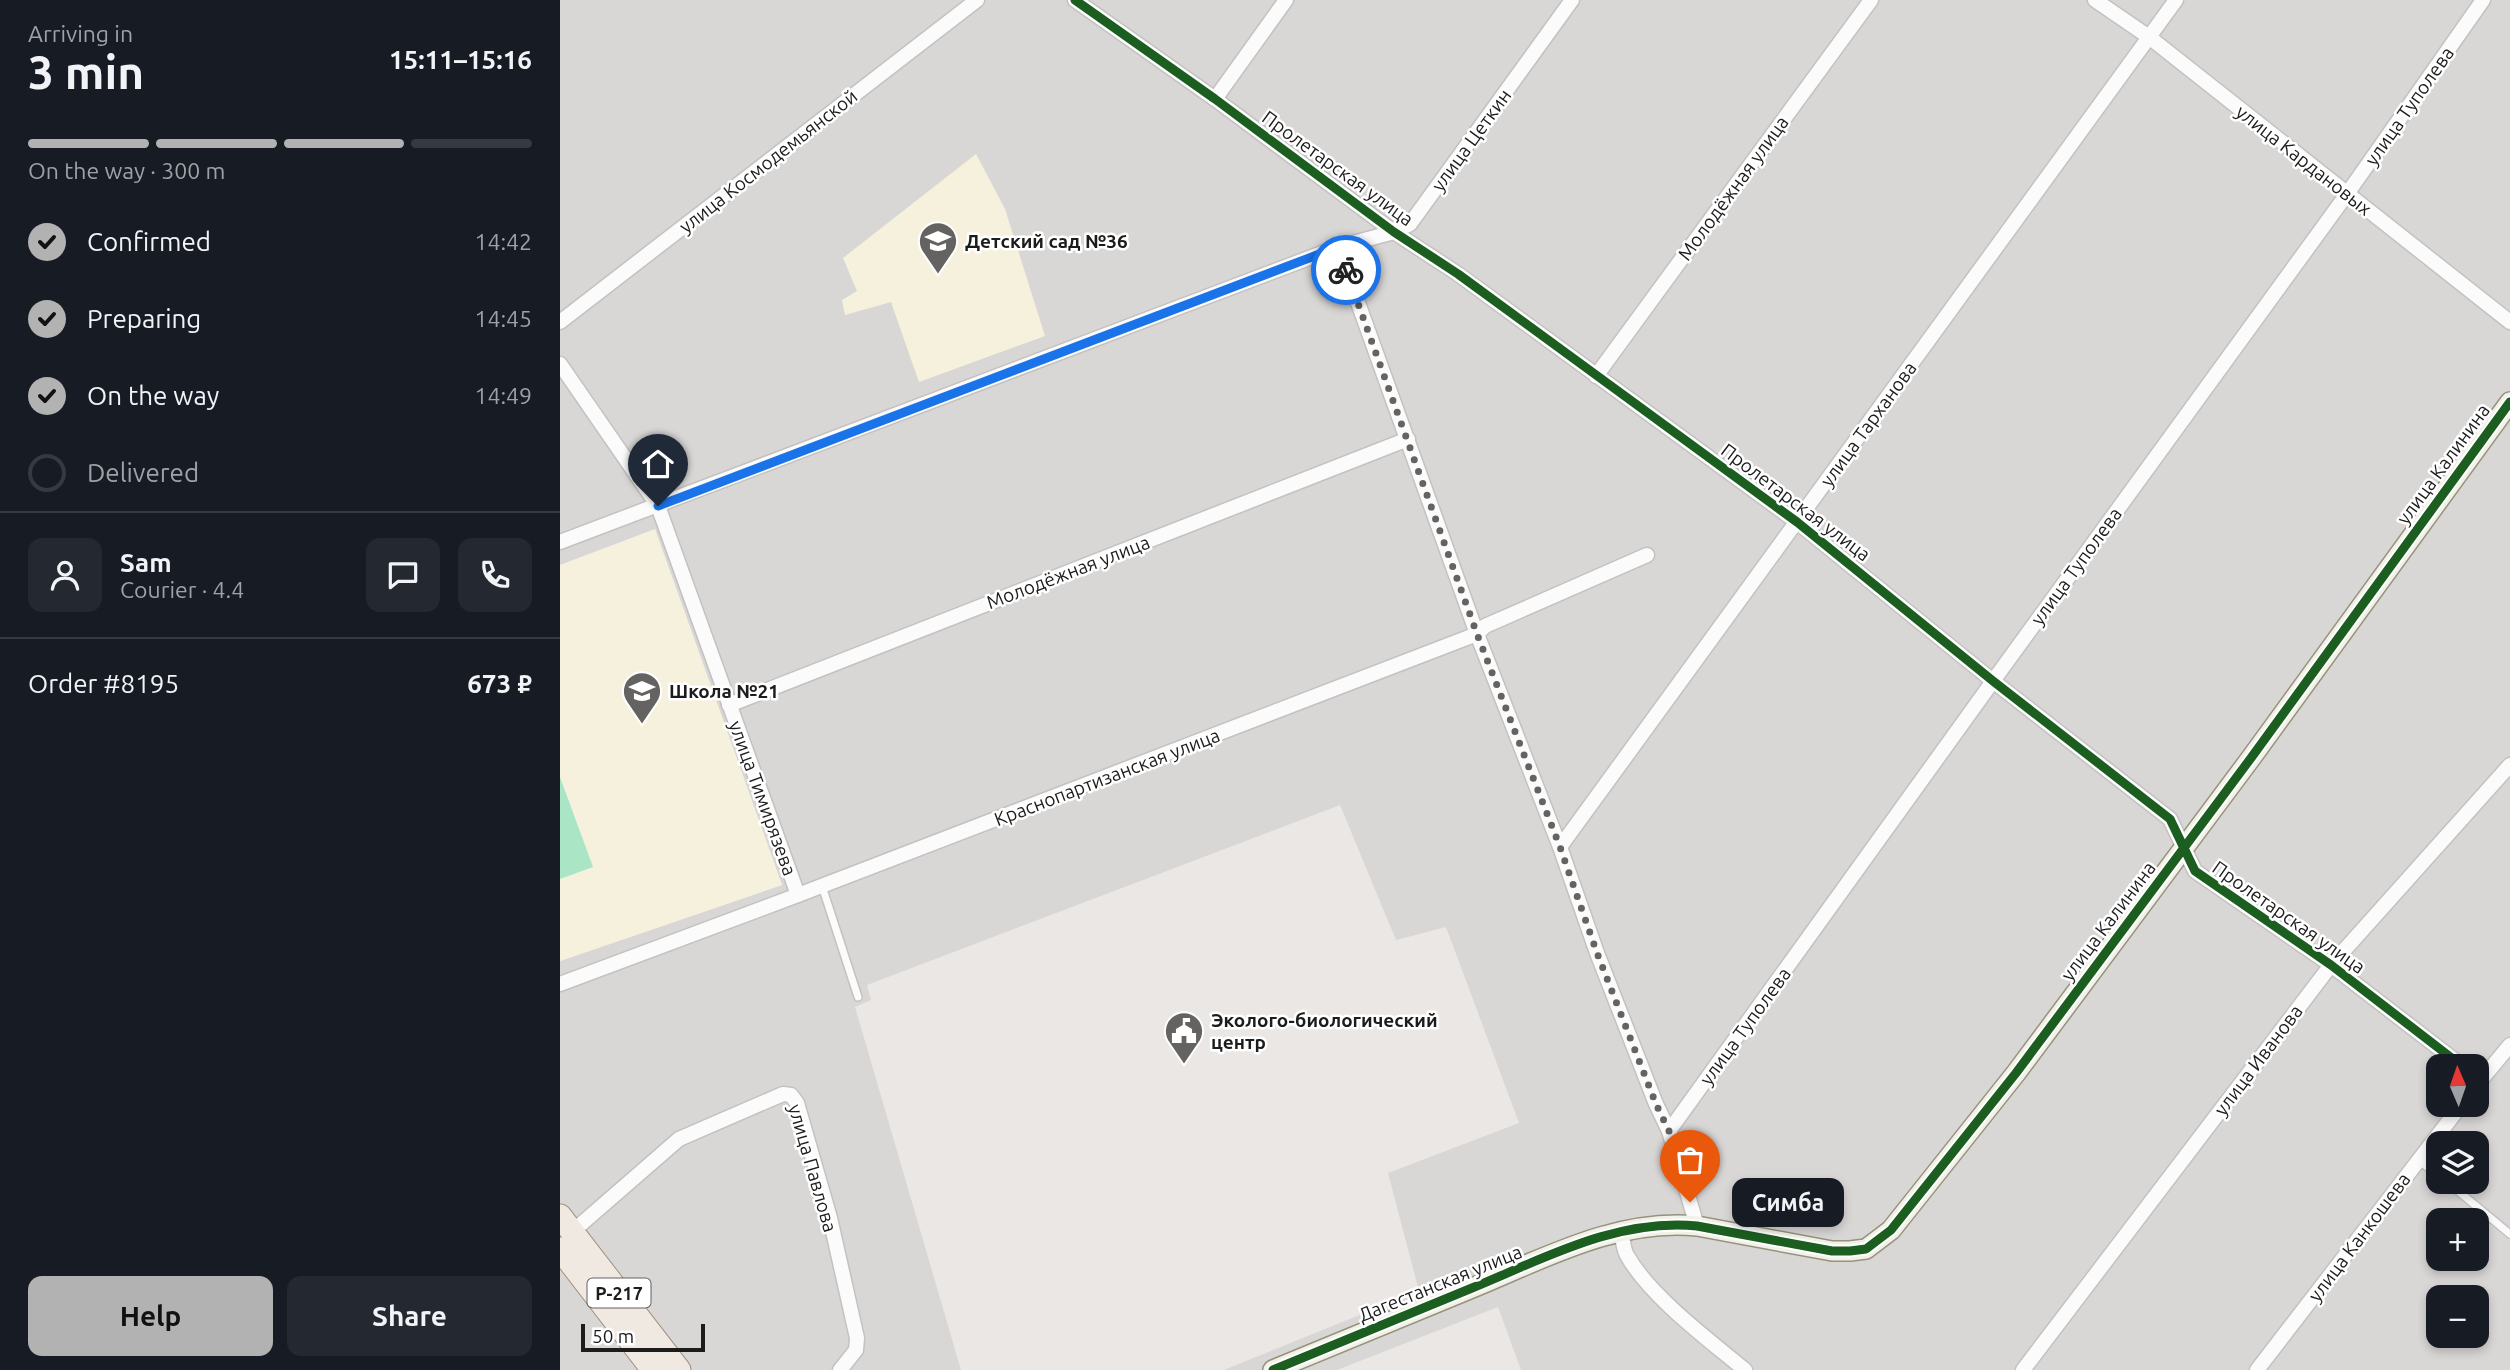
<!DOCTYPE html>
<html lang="en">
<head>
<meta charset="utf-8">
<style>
  :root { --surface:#171b24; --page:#242831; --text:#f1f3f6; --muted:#9ea1a6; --line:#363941; --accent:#b2b2b3 }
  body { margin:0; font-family:Ubuntu,sans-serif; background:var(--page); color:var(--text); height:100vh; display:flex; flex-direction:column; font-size:26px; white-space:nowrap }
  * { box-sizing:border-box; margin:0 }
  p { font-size:23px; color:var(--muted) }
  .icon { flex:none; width:38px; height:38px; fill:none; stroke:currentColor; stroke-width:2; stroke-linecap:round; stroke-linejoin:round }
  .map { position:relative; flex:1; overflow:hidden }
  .drawer { display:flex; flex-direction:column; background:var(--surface); width:560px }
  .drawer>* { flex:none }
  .needle { width:46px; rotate:358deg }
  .fabs { position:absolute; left:1866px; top:1054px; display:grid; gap:14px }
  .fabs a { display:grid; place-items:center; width:63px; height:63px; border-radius:14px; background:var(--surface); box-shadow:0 4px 10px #0003; font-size:35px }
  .scale { position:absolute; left:21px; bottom:18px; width:124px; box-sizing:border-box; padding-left:7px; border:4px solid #1c1c1c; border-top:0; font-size:19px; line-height:24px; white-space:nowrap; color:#1c1c1c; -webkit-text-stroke:5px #fff; paint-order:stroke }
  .pin { position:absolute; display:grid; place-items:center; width:60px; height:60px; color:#fff; margin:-72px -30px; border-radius:50% 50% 50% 0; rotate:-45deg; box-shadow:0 0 7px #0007 }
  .pin .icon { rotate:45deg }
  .courier { position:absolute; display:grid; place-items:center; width:70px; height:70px; margin:-35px; border:5px solid #1a73e8; border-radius:50%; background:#fff; color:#222; box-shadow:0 2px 9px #0007 }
  .bubble { position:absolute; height:49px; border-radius:14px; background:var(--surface); box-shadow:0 4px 10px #0003; font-size:23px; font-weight:700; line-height:49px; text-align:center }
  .head em { font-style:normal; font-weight:700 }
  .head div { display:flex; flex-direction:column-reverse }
  .head { display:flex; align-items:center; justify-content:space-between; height:119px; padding:0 28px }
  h1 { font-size:46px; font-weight:700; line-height:52px }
  .bar { display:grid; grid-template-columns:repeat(4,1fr); gap:10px 7px; align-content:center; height:84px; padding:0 28px }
  .bar i { height:9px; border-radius:5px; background:var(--line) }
  .bar .active { background:var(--accent) }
  .bar p { grid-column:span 4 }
  .line { display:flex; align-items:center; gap:18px; padding:0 28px; border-top:2px solid var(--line) }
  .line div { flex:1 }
  .round { display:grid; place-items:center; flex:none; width:74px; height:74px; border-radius:14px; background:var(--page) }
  ol { padding:0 28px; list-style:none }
  li { display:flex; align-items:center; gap:21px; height:77px }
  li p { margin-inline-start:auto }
  li .icon { padding:7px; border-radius:50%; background:var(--accent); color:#111; stroke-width:4 }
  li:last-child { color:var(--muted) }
  li i { width:38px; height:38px; border:4px solid var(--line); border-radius:50% }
  .cta { display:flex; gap:14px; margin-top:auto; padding:14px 28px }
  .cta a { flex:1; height:80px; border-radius:14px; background:var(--accent); color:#111; font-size:28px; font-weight:700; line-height:80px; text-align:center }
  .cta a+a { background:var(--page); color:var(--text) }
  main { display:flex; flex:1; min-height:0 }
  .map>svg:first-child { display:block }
  .residential { fill:#d9d7d6; fill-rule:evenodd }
  .education { fill:#f6f1dd }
  .pitch { fill:#aae6c5 }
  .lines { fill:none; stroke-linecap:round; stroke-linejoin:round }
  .lane-casing { stroke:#c3c2c0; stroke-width:10 }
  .street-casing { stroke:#c3c2c0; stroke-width:17 }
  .secondary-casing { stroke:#95937c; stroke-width:22 }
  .primary-casing { stroke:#a09181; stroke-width:25 }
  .lane { stroke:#fcfbfb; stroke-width:7 }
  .street { stroke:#fcfbfb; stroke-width:14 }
  .secondary { stroke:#f2f1e8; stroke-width:19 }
  .primary { stroke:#f0e9e2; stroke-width:23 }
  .cycleway-casing { stroke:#fff; stroke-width:13 }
  .cycleway { stroke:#1b5e20; stroke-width:9 }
  .done { stroke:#646362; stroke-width:7; stroke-dasharray:0 12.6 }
  .route { stroke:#1a73e8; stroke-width:9 }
  .labels { text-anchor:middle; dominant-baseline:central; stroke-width:5; stroke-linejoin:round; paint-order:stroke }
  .shield { fill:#fff; stroke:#606060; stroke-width:2 }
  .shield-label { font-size:18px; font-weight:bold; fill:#1c1c1c }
  .street-label { font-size:19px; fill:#1c1c1c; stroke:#fff }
  .poi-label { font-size:19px; font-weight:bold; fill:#1c1c1c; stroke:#fff; text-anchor:start }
</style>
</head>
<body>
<main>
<section class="drawer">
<div class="head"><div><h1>3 min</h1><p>Arriving in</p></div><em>15:11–15:16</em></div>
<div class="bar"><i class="active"></i><i class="active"></i><i class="active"></i><i></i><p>On the way · 300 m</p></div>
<ol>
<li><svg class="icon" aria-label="check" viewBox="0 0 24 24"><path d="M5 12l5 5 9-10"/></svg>Confirmed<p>14:42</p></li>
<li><svg class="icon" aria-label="check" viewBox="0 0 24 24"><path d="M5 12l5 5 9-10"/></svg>Preparing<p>14:45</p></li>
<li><svg class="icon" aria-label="check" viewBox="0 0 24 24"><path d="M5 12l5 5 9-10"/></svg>On the way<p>14:49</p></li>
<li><i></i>Delivered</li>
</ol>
<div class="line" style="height:126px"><a class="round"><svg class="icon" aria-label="person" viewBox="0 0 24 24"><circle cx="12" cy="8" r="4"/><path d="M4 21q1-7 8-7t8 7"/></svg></a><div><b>Sam</b><p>Courier · 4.4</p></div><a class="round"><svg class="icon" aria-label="chat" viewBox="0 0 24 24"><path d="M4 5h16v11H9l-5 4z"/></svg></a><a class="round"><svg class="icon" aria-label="phone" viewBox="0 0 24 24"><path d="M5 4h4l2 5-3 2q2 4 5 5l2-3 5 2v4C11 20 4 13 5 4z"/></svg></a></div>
<div class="line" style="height:91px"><div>Order #8195</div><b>673 ₽</b></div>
<div class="cta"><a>Help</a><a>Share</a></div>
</section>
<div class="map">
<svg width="1950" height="1370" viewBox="0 0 1950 1370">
  <rect width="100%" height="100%" fill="#eae7e4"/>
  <path class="residential" d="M0,0H1950V1370H961L938,1307L777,1370H664L859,1291L828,1173L959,1123L886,927L836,940L780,805L307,985L311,1000L295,1007L401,1370H0V961L222,885L95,530L0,565ZM1878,1066H1916V1104H1878ZM1878,1143H1916V1181H1878ZM1878,1220H1916V1258H1878ZM1878,1297H1916V1335H1878Z"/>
  <g class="education">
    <polygon points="416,154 445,209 485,336 359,382 331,302 285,315 282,300 297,291 283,258"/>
    <polygon points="95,529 222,885 0,961 0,565"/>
  </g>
  <polygon class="pitch" points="0,777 33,867 0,879"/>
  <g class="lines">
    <g class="lane-casing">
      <g id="lane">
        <polyline points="262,886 298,997"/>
        <polyline points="1859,1161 1878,1175"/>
        <polyline points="1886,1181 1950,1234"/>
      </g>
    </g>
    <g class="street-casing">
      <g id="street">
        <polyline points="515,0 655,99 834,232 898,274 1237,522 1433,681 1610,819 1635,871 1771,965 1902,1066"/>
        <polyline points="1535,0 1589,37 1950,322"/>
        <polyline points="655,99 726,0"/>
        <polyline points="778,247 917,634 1000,847 1037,953 1096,1104 1109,1131 1137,1226"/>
        <polyline points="0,322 417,0"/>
        <polyline points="0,364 98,506 238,895"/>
        <polyline points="1036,376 1311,0"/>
        <polyline points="0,542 778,247 834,232 850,224 1012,0"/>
        <polyline points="169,705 848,439"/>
        <polyline points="1000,847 1616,0"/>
        <polyline points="0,984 238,895 917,634 925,626 1087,555"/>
        <polyline points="1916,1086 1950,1045"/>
        <polyline points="1109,1131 1433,681 1787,194 1923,0"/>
        <path d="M1061,1231C1063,1239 1063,1250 1068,1257C1091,1297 1149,1340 1185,1370"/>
        <polyline points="12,1232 119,1139 223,1094 231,1095 237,1103 270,1218 297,1338 296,1350 280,1370"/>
        <polyline points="1463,1370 1771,965 1950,765"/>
        <polyline points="1697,1370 1902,1104"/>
      </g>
    </g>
    <g class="secondary-casing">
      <path id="secondary" d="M713,1370C779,1343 845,1315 912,1288C983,1259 1057,1218 1137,1226L1272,1251H1290L1306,1249L1331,1230L1456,1073L1691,758L1950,402"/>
    </g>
    <g class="primary-casing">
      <g id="primary">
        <polyline points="0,1216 119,1370"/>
        <polyline points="0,1249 93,1370"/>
      </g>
    </g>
    <use href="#lane" class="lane"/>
    <use href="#street" class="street"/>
    <use href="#secondary" class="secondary"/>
    <use href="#primary" class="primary"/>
    <g class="cycleway-casing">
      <g id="cycleway">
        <polyline points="515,0 655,99 834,232 898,274 1237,522 1433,681 1610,819 1635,871 1771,965 1902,1066"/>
        <path d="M713,1370C779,1343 845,1315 912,1288C983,1259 1057,1218 1137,1226L1272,1251H1290L1306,1249L1331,1230L1456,1073L1691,758L1950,402"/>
      </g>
    </g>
    <use href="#cycleway" class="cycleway"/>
  </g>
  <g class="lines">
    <polyline class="done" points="786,270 917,634 1000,847 1037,953 1096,1104 1109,1131 1130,1202"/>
    <polyline class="route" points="98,506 778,247 786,270"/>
  </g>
  <defs>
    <g id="school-pin" transform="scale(2.0125)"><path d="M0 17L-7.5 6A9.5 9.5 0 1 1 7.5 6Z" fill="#646362" stroke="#fff"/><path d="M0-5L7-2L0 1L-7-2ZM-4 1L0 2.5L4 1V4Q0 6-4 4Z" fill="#fff"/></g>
    <g id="civic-pin" transform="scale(2.0125)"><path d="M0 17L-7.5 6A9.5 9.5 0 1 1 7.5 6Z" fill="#646362" stroke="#fff"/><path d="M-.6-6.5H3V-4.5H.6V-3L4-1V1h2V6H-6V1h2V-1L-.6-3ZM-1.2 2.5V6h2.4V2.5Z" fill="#fff"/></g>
  </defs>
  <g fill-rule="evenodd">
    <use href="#school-pin" x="378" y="241"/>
    <use href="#school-pin" x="82" y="691"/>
    <use href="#civic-pin" x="624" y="1031"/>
  </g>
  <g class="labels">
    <rect class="shield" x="27.5" y="1278.5" width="63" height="29" rx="5"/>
    <g class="shield-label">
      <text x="59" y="1293">Р-217</text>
    </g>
    <g class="street-label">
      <text transform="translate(1849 106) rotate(-55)">улица Туполева</text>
      <text transform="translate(911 140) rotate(-54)">улица Цеткин</text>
      <text transform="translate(1744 160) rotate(38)">улица Кардановых</text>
      <text transform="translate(208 161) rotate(-38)">улица Космодемьянской</text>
      <text transform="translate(778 168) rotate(36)">Пролетарская улица</text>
      <text transform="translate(1173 188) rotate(-54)">Молодёжная улица</text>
      <text transform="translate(1308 424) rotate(-54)">улица Тарханова</text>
      <text transform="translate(1883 464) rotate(-54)">улица Калинина</text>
      <text transform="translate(1236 502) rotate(37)">Пролетарская улица</text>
      <text transform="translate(1516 566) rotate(-54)">улица Туполева</text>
      <text transform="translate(508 572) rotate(-21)">Молодёжная улица</text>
      <text transform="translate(547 777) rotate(-21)">Краснопартизанская улица</text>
      <text transform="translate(203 798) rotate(70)">улица Тимирязева</text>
      <text transform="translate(1729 917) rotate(35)">Пролетарская улица</text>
      <text transform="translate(1548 921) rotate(-53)">улица Калинина</text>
      <text transform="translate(1185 1026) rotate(-54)">улица Туполева</text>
      <text transform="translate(1698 1060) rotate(-53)">улица Иванова</text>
      <text transform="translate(253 1168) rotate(74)">улица Павлова</text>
      <text transform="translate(1799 1237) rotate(-53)">улица Канкошева</text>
      <text transform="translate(880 1283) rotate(-22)">Дагестанская улица</text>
    </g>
    <g class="poi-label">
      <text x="405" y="241">Детский сад №36</text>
      <text x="109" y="691">Школа №21</text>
      <text x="651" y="1020">Эколого-биологический<tspan x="651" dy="22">центр</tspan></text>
    </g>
  </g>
</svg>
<div class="fabs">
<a><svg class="needle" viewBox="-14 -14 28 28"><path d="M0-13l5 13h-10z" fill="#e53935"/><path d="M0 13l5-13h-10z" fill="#9ea1a6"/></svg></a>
<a><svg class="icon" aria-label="layers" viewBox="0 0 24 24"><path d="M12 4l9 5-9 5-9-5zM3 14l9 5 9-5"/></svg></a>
<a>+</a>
<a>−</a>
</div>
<div class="scale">50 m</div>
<div class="pin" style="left:1130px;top:1202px;background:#ea580c"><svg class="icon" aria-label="bag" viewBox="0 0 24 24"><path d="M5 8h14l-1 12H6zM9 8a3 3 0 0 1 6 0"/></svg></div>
<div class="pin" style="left:98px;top:506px;background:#1f2937"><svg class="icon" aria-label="home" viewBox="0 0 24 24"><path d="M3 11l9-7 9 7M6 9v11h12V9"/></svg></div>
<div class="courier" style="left:786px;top:270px"><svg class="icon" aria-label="bike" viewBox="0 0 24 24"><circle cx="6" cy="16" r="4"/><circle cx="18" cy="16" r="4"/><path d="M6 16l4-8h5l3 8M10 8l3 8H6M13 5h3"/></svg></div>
<div class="bubble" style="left:1172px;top:1178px;width:112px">Симба</div>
</div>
</main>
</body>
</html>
